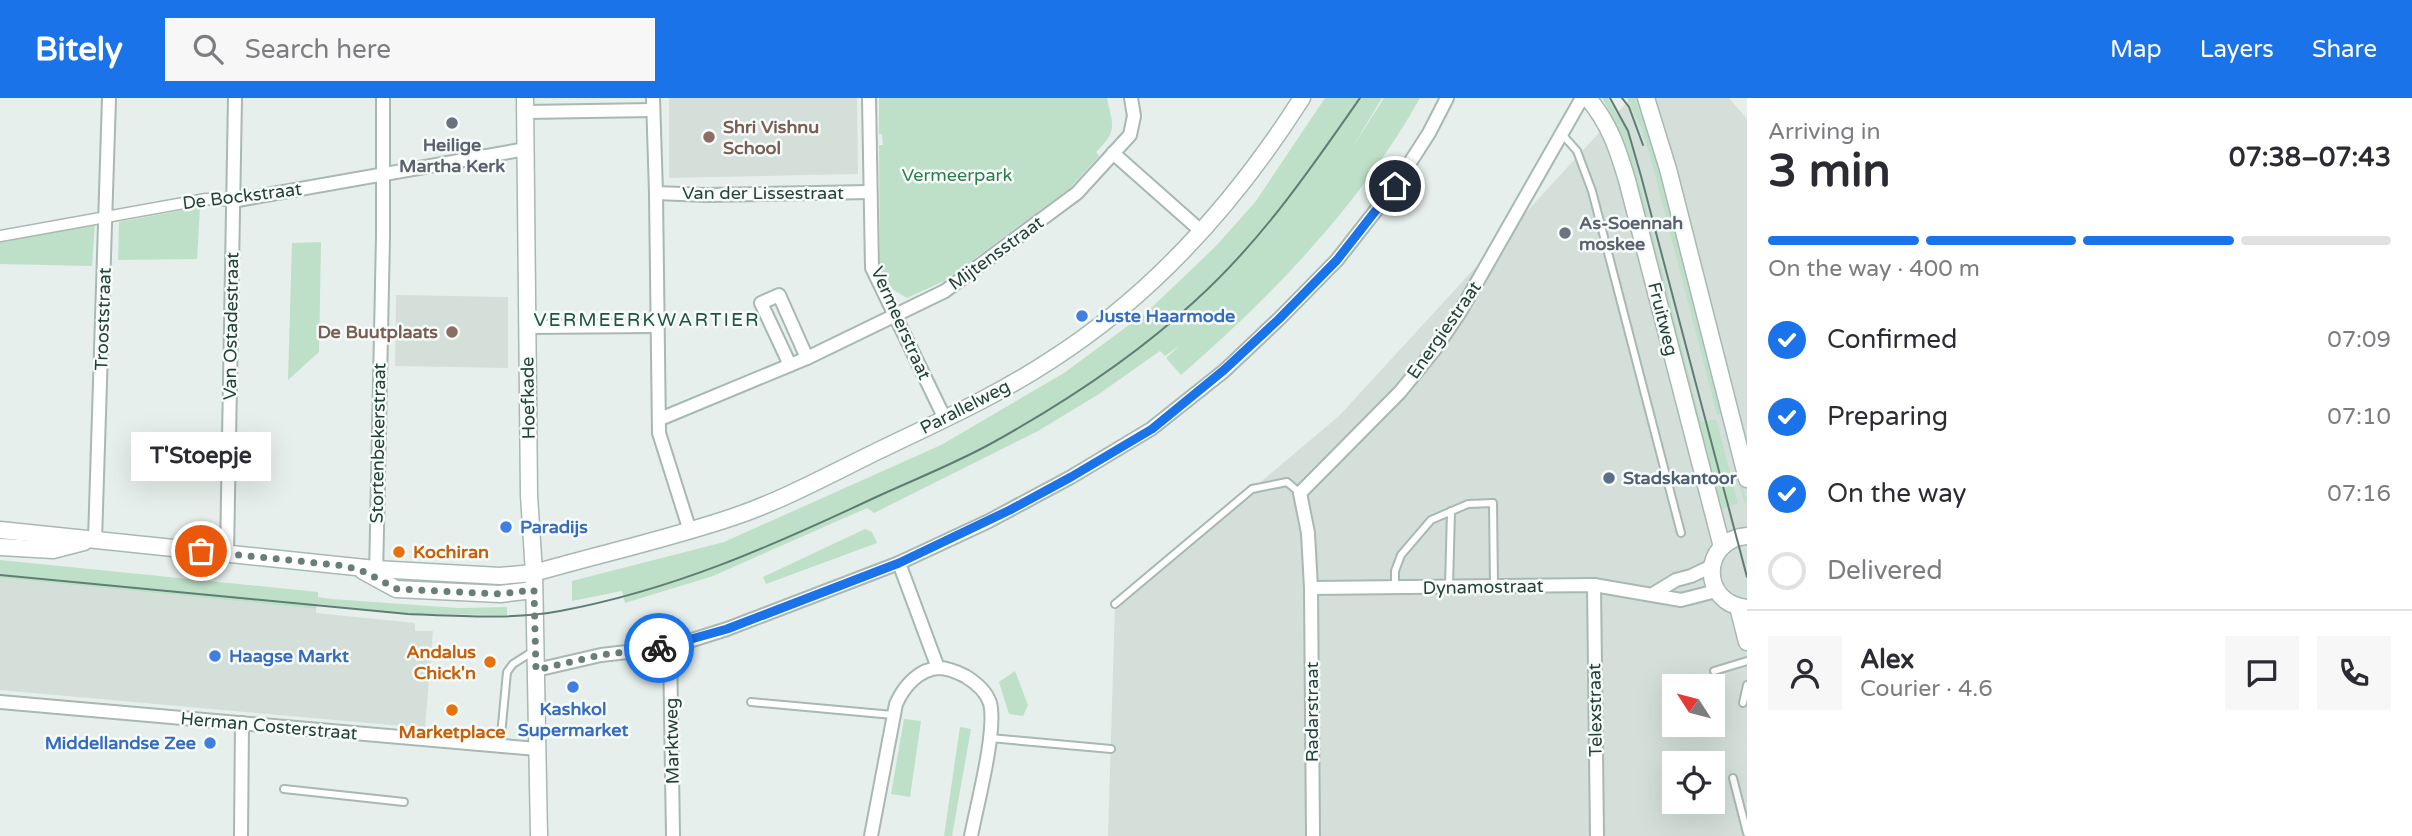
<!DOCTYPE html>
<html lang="en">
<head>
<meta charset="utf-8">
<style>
  :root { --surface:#fff; --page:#f7f7f7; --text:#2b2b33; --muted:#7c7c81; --line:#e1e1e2; --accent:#1a73e8 }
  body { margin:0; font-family:"Varela Round",sans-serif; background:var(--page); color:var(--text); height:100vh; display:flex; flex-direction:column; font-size:26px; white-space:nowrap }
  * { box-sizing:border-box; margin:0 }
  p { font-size:23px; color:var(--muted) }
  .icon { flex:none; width:38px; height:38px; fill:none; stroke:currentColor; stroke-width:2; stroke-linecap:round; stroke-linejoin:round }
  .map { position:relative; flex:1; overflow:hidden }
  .side { display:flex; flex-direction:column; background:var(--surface); width:665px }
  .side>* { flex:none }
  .needle { width:46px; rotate:306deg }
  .buttons { position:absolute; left:1662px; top:576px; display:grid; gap:14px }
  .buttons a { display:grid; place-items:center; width:63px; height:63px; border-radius:0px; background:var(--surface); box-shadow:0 7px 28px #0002; font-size:35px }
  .pin { position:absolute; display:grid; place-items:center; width:60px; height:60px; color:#fff; margin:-30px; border:4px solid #fff; border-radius:50%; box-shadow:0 2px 7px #0007 }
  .courier { position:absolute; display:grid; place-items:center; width:70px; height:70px; margin:-35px; border:5px solid #1a73e8; border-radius:50%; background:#fff; color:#222; box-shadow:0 2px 9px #0007 }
  .bubble { position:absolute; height:49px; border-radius:0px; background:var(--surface); box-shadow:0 7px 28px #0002; font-size:23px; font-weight:700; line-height:49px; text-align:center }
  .head em { font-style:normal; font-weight:700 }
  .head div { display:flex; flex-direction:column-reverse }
  .head { display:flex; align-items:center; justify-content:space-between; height:119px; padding:0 21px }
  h1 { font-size:46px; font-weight:700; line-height:52px }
  .bar { display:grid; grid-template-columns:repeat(4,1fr); gap:10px 7px; align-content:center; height:84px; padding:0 21px }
  .bar i { height:9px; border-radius:5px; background:var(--line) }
  .bar .current { background:var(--accent) }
  .bar p { grid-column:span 4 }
  .line { display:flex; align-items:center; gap:18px; padding:0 21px; border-top:2px solid var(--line) }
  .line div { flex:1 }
  .round { display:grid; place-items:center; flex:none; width:74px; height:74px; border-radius:0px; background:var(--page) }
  ol { padding:0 21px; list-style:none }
  li { display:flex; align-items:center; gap:21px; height:77px }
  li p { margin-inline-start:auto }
  li .icon { padding:7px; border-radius:50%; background:var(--accent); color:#fff; stroke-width:4 }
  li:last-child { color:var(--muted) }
  li i { width:38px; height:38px; border:4px solid var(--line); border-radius:50% }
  header { display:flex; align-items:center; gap:42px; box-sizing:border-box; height:98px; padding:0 35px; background:var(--accent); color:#fff }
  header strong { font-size:33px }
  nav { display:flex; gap:38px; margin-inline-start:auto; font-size:24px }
  .search { width:490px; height:63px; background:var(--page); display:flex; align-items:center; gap:18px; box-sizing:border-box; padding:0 24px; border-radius:0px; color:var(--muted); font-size:26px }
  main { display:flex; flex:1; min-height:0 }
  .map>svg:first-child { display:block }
  .built { fill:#d4dfda; fill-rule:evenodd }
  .green { fill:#bfe0c8 }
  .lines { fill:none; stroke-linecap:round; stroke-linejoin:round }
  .service-casing { stroke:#a8b8b2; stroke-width:10 }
  .pedestrian-casing { stroke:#a8b8b2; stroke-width:13 }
  .minor-casing { stroke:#a8b8b2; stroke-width:16 }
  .tertiary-casing { stroke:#a8b8b2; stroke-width:19 }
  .service { stroke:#fff; stroke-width:6 }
  .pedestrian { stroke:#fff; stroke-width:10 }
  .minor { stroke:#fff; stroke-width:12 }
  .tertiary { stroke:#fff; stroke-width:16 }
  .tram { stroke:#5f7d75; stroke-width:2 }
  .done { stroke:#687f78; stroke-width:7; stroke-dasharray:0 12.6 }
  .route { stroke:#1a73e8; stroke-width:9 }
  .worship-dot { fill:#6b7280; stroke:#f7fbf9; stroke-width:2.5 }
  .education-dot { fill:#8d6e63; stroke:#f7fbf9; stroke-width:2.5 }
  .shop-dot { fill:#3f7fe0; stroke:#f7fbf9; stroke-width:2.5 }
  .service-dot { fill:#5c6f8a; stroke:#f7fbf9; stroke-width:2.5 }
  .food-dot { fill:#e8710a; stroke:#f7fbf9; stroke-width:2.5 }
  .labels { text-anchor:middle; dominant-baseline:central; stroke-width:5; stroke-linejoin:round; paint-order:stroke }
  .education-label { font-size:18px; font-weight:bold; fill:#785e54; stroke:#f7fbf9; text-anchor:start }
  .worship-label { font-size:18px; font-weight:bold; fill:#5b616d; stroke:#f7fbf9 }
  .park-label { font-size:18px; fill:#2d7a4b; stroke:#f7fbf9 }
  .street-label { font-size:18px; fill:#24423a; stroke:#f7fbf9 }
  .shop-label { font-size:18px; font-weight:bold; fill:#366cbe; stroke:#f7fbf9; text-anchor:start }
  .service-label { font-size:18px; font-weight:bold; fill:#4e5e75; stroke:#f7fbf9; text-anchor:start }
  .food-label { font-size:18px; font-weight:bold; fill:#c56008; stroke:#f7fbf9; text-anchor:start }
  .neighbourhood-label { font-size:19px; letter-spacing:2px; fill:#1f5548; stroke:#f7fbf9 }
</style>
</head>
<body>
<header>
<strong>Bitely</strong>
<div class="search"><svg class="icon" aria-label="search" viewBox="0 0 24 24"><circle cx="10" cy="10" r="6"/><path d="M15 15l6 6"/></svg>Search here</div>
<nav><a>Map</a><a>Layers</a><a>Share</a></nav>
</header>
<main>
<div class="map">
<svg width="1747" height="738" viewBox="0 0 1747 738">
  <rect width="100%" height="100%" fill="#e6efeb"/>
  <g class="built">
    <polygon points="669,0 857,0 858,76 669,80"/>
    <path d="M1631,0H1729L1747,21V738H1108L1115,506L1339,318ZM1675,588H1713V626H1675ZM1675,665H1713V704H1675Z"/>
    <polygon points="396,197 508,199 508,270 395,268"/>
    <polygon points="0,480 316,511 316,515 415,525 415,533 433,533 425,630 0,592"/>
  </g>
  <g class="green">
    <path d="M879,0H1107C1113,29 1118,32 1096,54L1099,58L1069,91L944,183L907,200L892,191L880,167L879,47H883L882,36H879Z"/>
    <path d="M1325,0H1382L1352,50L1384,0H1420C1360,107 1273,197 1181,277L1166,260L1180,247L1165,258L1160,253L1099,296L1038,333L874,415L867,410L713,478L625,505L622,493L572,503V483L724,444L941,347L1064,275L1148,213L1216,148L1256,103Z"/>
    <polygon points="1602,0 1608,0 1627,33 1701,324 1716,321 1738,405 1717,413 1622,37"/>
    <polygon points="1627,0 1634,0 1647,30 1694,196 1747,404 1744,405 1722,316 1717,316 1649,54 1640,27"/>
    <polygon points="200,109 197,161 118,162 119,124"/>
    <polygon points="95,126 92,168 0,166 0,144"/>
    <polygon points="321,144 319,254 288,282 292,145"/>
    <polygon points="865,431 872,434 877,445 766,486 763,479"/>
    <polygon points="0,462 318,494 318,499 332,501 458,510 507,509 507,517 408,516 317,506 316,511 0,480"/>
    <polygon points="1015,573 1028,607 1023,618 1009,616 999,584"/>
    <polygon points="904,621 921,623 910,699 891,696"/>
    <polygon points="960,629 971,631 952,738 944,738"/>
  </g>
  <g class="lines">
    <g class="service-casing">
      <g id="service">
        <polyline points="1561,35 1577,53 1592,93 1681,435"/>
        <polyline points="1449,488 1451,413"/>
        <polyline points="1395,490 1395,473 1401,457 1431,422 1468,406 1493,405 1494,488"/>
        <polyline points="1115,506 1252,391 1287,384 1300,395"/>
        <polyline points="1714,573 1747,563"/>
        <polyline points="751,604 893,617"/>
        <polyline points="1743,605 1747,587"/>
        <polyline points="990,640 1111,651"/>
        <polyline points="500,648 507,574 513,566 535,552"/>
        <polyline points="1733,680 1747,735"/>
        <polyline points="284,691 404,704"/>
      </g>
    </g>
    <g class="pedestrian-casing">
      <polyline id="pedestrian" points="0,138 206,101 232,103"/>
    </g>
    <g class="minor-casing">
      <g id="minor">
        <polyline points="653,0 656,95 659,335 690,433"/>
        <polyline points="869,0 872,170 945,321"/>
        <polyline points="526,14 653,12"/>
        <polyline points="1113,55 1201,133"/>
        <polyline points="656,95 706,97 870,94"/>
        <polyline points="232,103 526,51"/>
        <polyline points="528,229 656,228"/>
        <polyline points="790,267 761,205 779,197 807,260"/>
        <polyline points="660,321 807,260 945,193 1077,95 1130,37 1134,18 1131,0"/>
        <polyline points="95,442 109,0"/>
        <polyline points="227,456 235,0"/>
        <polyline points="899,465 938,570"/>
        <polyline points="376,479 383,138 383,0"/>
        <polyline points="1594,487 1597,738"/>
        <polyline points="1311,490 1594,487 1681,502 1716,493"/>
        <polyline points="1653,496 1676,482 1691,478 1712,468"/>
        <polyline points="670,549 673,738"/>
        <polyline points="536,572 601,557 670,549 727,531 899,465 989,423 1071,379 1151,331 1224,273 1279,221 1337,162 1395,88 1429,35 1447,0"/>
        <polyline points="0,604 537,651"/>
        <polyline points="241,738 242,625"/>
        <path d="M871,738L896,606C904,588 919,571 939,570C948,570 957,574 965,578C975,584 986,593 990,605C997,632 977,707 971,738"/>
        <polyline points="1313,738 1311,490 1308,435 1300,395 1400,294 1435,251 1460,214 1582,0"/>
      </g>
    </g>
    <g class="tertiary-casing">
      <g id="tertiary">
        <polyline points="525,0 529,397 534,475 539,738"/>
        <path d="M1588,0C1610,27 1617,49 1627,82L1722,449"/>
        <polyline points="1646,0 1668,71 1747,381"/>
        <path d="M0,432L375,471L500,478L534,475C600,456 668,441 733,419C784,402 834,374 882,351C940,323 998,297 1051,262C1154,196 1237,102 1302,0"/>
        <path d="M1747,438C1700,442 1700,506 1747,510"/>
        <polyline points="0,449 53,452 84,444"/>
        <polyline points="363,473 396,491 500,496 534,492"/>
        <polyline points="1738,509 1747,544"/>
      </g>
    </g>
    <use href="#service" class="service"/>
    <use href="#pedestrian" class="pedestrian"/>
    <use href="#minor" class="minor"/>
    <use href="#tertiary" class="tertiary"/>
    <g class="tram">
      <polyline points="1610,0 1628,33 1641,78 1747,479"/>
      <polyline points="1622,0 1629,9 1643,47"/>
      <path d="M0,477L408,516C458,518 511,522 560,513C673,492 772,448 874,400C913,382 954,366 992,345C1064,305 1136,258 1196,202C1261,143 1310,72 1360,0"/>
    </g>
  </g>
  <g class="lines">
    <polyline class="done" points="201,453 346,468 365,474 397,491 500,496 534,492 536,572 601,557 659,550"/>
    <polyline class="route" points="659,550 727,531 899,465 1010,412 1071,379 1152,331 1224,272 1279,221 1337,162 1395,88"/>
  </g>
  <g class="worship-dot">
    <circle cx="452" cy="25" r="7"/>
    <circle cx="1565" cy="135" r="7"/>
  </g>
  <g class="education-dot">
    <circle cx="709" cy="39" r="7"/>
    <circle cx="452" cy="234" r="7"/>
  </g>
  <g class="shop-dot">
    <circle cx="1082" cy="218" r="7"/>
    <circle cx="506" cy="429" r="7"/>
    <circle cx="215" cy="558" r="7"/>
    <circle cx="573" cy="589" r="7"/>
    <circle cx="210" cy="645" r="7"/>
  </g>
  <circle class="service-dot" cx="1609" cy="380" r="7"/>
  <g class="food-dot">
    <circle cx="399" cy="454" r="7"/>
    <circle cx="490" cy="564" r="7"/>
    <circle cx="452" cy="612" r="7"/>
  </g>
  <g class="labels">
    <g class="education-label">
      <text x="723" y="29">Shri Vishnu<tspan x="723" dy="21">School</tspan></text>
      <text x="438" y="234" text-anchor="end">De Buutplaats</text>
    </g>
    <g class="worship-label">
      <text x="452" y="47">Heilige<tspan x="452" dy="21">Martha Kerk</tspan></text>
      <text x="1579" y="125" text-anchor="start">As-Soennah<tspan x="1579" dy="21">moskee</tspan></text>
    </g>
    <g class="park-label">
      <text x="957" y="77">Vermeerpark</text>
    </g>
    <g class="street-label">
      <text x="763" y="95">Van der Lissestraat</text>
      <text transform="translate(242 98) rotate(-7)">De Bockstraat</text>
      <text transform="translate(996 155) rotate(-36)">Mijtensstraat</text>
      <text transform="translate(103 221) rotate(-88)">Trooststraat</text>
      <text transform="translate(1663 221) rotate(76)">Fruitweg</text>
      <text transform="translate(901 225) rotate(66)">Vermeerstraat</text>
      <text transform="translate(231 228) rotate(-89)">Van Ostadestraat</text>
      <text transform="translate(1444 232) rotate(-55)">Energiestraat</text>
      <text transform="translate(528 300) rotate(-91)">Hoefkade</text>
      <text transform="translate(965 309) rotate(-27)">Parallelweg</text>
      <text transform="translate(378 345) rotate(-89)">Stortenbekerstraat</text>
      <text transform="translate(1483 489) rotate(-1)">Dynamostraat</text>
      <text transform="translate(1595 612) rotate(-91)">Telexstraat</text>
      <text transform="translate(1312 614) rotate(-90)">Radarstraat</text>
      <text transform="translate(269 628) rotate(5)">Herman Costerstraat</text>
      <text transform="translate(672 643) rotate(-91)">Marktweg</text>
    </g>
    <g class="shop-label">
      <text x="1096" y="218">Juste Haarmode</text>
      <text x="520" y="429">Paradijs</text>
      <text x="229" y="558">Haagse Markt</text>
      <text x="573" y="611" text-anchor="middle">Kashkol<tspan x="573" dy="21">Supermarket</tspan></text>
      <text x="196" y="645" text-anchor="end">Middellandse Zee</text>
    </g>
    <g class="service-label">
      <text x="1623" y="380">Stadskantoor</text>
    </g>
    <g class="food-label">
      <text x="413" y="454">Kochiran</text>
      <text x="476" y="554" text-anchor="end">Andalus<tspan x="476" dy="21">Chick'n</tspan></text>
      <text x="452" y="634" text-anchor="middle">Marketplace</text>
    </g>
    <g class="neighbourhood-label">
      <text x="647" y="222">VERMEERKWARTIER</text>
    </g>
  </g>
</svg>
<div class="buttons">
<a><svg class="needle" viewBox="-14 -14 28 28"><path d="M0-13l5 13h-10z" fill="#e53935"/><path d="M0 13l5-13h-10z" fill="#7c7c81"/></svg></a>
<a><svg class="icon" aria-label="locate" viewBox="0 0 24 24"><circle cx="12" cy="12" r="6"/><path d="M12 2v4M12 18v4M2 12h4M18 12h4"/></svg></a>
</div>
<div class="pin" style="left:201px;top:453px;background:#ea580c"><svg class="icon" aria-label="bag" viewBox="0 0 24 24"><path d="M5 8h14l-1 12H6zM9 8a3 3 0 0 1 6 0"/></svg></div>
<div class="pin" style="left:1395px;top:88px;background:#1f2937"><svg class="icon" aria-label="home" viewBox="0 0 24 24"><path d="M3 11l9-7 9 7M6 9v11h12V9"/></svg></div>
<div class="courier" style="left:659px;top:550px"><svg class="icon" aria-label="bike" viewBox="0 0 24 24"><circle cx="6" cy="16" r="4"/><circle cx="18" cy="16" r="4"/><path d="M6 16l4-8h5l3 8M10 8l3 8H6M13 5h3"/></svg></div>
<div class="bubble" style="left:131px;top:334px;width:140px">T'Stoepje</div>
</div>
<section class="side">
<div class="head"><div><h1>3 min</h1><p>Arriving in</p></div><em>07:38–07:43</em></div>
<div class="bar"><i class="current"></i><i class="current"></i><i class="current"></i><i></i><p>On the way · 400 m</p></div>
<ol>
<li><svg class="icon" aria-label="check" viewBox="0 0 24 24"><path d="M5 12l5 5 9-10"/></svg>Confirmed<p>07:09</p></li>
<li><svg class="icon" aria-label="check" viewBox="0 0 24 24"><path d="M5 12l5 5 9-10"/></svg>Preparing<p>07:10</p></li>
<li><svg class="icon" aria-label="check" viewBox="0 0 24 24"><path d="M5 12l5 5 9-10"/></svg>On the way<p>07:16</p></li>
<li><i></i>Delivered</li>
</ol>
<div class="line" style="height:126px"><a class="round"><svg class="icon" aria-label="person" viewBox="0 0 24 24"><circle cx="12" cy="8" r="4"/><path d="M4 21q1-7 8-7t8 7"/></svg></a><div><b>Alex</b><p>Courier · 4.6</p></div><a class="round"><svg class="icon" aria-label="chat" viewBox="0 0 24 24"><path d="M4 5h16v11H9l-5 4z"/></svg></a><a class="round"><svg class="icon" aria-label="phone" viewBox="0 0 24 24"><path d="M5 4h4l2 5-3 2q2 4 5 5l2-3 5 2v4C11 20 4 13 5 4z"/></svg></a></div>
</section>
</main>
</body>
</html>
